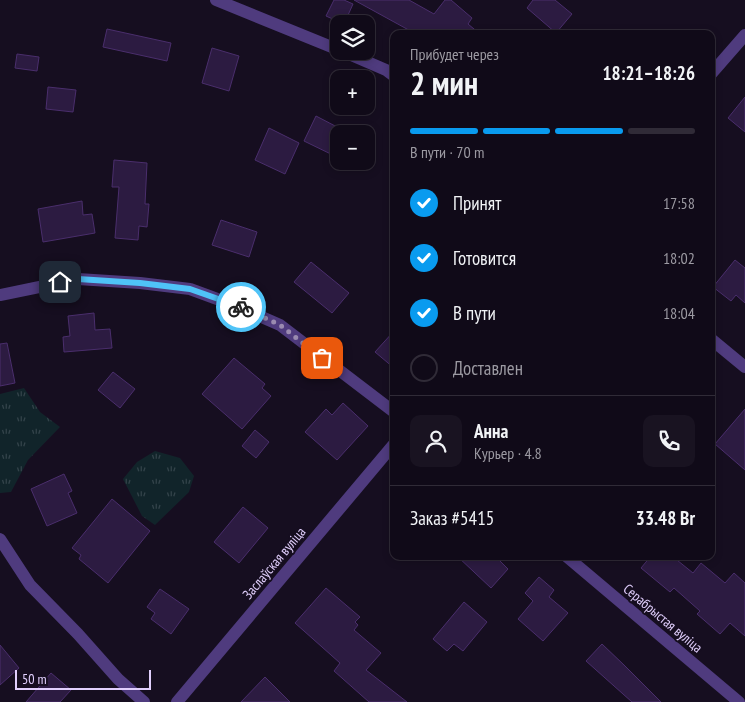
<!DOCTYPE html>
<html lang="ru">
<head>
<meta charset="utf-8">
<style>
  :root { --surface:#100a18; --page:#191321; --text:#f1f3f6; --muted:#9c9aa2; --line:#302b37; --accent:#099bef }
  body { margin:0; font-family:"PT Sans Narrow",sans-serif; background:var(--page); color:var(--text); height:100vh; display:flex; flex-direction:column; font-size:19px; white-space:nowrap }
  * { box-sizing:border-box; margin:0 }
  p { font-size:16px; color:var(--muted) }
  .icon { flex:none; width:28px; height:28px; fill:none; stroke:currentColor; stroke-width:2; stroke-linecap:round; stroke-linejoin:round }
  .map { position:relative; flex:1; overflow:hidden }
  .side { position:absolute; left:390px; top:30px; width:325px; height:530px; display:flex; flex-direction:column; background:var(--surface); border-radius:10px; box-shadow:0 2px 8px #0003,0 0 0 1px var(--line) }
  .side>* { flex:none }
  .tools { position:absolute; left:330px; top:15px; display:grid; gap:10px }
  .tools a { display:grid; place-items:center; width:45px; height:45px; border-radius:10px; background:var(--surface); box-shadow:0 2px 8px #0003,0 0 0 1px var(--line); font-size:25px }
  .scale { position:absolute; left:15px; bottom:12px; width:136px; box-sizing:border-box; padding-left:5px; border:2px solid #e1cffd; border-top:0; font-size:14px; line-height:18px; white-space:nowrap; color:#e1cffd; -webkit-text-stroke:4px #160e20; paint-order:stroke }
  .pin { position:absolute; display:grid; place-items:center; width:42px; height:42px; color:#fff; margin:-21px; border-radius:10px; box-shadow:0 2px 8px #0006 }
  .courier { position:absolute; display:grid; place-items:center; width:50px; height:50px; margin:-25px; border:4px solid #4fc3f7; border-radius:50%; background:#fff; color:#222; box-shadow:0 1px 6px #0007 }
  .summary em { font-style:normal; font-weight:700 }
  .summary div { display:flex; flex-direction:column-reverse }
  .summary { display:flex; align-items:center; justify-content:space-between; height:85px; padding:0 20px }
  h1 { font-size:32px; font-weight:700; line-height:38px }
  .bar { display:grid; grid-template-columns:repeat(4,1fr); gap:8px 5px; align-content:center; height:60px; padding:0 20px }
  .bar i { height:6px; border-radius:4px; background:var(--line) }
  .bar .on { background:var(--accent) }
  .bar p { grid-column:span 4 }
  .line { display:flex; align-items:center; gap:12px; padding:0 20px; border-top:1px solid var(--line) }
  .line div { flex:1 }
  .round { display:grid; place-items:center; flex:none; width:52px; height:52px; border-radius:10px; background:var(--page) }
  ol { padding:0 20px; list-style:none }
  li { display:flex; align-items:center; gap:15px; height:55px }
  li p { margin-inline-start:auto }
  li .icon { padding:5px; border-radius:50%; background:var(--accent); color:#fff; stroke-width:4 }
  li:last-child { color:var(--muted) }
  li i { width:28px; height:28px; border:2px solid var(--line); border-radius:50% }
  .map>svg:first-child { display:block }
  .grass { fill:url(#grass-tufts) }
  .building { fill:#2c1b41; stroke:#4a2e6c }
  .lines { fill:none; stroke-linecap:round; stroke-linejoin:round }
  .street { stroke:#4f3b7e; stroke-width:12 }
  .done { stroke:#9a8bb0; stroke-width:5; stroke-dasharray:0 9 }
  .route { stroke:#4fc3f7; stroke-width:6 }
  .labels { text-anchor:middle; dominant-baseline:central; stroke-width:4; stroke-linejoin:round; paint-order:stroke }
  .street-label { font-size:14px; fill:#e1cffd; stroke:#160e20 }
</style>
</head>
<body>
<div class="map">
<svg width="745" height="702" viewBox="0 0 745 702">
  <defs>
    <pattern id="grass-tufts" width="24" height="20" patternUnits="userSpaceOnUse" patternTransform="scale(1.25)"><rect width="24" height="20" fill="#11242a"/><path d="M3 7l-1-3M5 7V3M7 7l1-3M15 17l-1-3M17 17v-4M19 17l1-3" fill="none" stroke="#33434a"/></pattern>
  </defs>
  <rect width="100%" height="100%" fill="#160e20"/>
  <g class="grass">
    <polygon points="24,388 40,412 60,427 28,460 11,492 0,493 0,394"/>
    <polygon points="155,451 180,458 194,476 189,492 155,525 142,516 123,479 137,462"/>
  </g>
  <g class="building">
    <polygon points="334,0 344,0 353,4 344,24 326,16"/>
    <polygon points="354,0 409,0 434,14 445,0 451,0 472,18 468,24 480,34 416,34"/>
    <polygon points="533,0 555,0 572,14 556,33 527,8"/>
    <polygon points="107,29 171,43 167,61 103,47"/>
    <polygon points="212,48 239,56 229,91 202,83"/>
    <polygon points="17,54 39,57 37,71 15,68"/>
    <polygon points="48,87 76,90 73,112 46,109"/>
    <polygon points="745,97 745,132 728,118"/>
    <polygon points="316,116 339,128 339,158 304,141"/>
    <polygon points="269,128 299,143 285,174 255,160"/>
    <polygon points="114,160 147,163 145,204 149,204 147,227 139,226 138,240 115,238 119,187 112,187"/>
    <polygon points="82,201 83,215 92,214 95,233 43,242 38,209"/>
    <polygon points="221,220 257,232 249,257 212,245"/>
    <polygon points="735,260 745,268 745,303 736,295 731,301 713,287"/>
    <polygon points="311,262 349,293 332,313 294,282"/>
    <polygon points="94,313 95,330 110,329 112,348 64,352 63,337 70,336 68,316"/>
    <polygon points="394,331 394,368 375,352"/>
    <polygon points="7,343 15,383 0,386 0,344"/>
    <polygon points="234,358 265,384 262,388 271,396 242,429 202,394"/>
    <polygon points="113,372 135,389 120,408 98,390"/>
    <polygon points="343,403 368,426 337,460 305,432 326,409 332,415"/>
    <polygon points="745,409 745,470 715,444"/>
    <polygon points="255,430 269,442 256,458 242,446"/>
    <polygon points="64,474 72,491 68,493 77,513 47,526 31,489"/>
    <polygon points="112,499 150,531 108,583 79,559 81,555 72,548"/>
    <polygon points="243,507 268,528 239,563 214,542"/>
    <polygon points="457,556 495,556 508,569 491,588"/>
    <polygon points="651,556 672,556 693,573 701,563 725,583 734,573 745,583 745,636 730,623 720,634 697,614 700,611 674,588 670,592 641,568"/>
    <polygon points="539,577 554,590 549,597 568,613 543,641 518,619 533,601 525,593"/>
    <polygon points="326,588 360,617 355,622 358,625 354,630 381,653 366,670 407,702 369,702 334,671 340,663 295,623"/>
    <polygon points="160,589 189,609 171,634 151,619 155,613 147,607"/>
    <polygon points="464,602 487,622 463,651 454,644 447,651 433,639"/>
    <polygon points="602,644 624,665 661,702 632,702 586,661"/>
    <polygon points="0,645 19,668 0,685"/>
    <polygon points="51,673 71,690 60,702 26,702"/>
    <polygon points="265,677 290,702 241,702"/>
  </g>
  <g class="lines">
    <g class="street">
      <polyline points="216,0 339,50"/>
      <polyline points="342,51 386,70 394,76"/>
      <polyline points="711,74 745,35"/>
      <polyline points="0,295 78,279 140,283 190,289 239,307 280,325 394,412"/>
      <polyline points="711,339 745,367"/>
      <polyline points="0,539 30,585 78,634 118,679 144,702"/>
      <polyline points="566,556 739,702"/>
      <polyline points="177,702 394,444"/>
    </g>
  </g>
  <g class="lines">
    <polyline class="done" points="241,307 280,325 322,358"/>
    <polyline class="route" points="60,282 78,279 140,283 190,289 241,307"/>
  </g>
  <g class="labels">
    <g class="street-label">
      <text transform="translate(274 563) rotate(-50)">Заслаўская вуліца</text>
      <text transform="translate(663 618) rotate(40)">Серабрыстая вуліца</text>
    </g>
  </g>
</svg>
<div class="tools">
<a><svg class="icon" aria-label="layers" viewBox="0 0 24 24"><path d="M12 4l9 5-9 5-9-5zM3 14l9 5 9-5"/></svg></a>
<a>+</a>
<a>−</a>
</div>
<div class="scale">50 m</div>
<div class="pin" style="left:322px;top:358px;background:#ea580c"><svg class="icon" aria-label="bag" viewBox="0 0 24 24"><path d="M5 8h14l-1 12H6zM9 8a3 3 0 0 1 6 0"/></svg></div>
<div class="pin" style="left:60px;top:282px;background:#1f2937"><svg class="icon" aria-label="home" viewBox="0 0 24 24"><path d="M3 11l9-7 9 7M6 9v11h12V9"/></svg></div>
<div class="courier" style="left:241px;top:307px"><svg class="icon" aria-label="bike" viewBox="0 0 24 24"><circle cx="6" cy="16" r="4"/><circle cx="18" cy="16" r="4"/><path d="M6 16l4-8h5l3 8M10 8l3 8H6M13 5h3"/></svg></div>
<section class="side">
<div class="summary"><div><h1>2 мин</h1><p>Прибудет через</p></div><em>18:21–18:26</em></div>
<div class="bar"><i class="on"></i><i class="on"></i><i class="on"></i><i></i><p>В пути · 70 m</p></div>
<ol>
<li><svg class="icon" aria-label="check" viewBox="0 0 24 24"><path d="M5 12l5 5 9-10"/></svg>Принят<p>17:58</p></li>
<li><svg class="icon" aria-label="check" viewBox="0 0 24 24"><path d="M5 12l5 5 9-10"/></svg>Готовится<p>18:02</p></li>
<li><svg class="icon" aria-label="check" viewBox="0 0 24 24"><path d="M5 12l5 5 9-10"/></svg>В пути<p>18:04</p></li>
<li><i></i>Доставлен</li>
</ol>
<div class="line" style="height:90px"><a class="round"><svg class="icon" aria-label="person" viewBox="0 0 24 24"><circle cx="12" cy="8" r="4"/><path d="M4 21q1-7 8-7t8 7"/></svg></a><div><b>Анна</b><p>Курьер · 4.8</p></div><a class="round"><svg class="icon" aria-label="phone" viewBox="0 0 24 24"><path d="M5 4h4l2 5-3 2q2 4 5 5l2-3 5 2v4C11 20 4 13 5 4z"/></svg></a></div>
<div class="line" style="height:65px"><div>Заказ #5415</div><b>33.48 Br</b></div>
</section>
</div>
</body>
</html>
